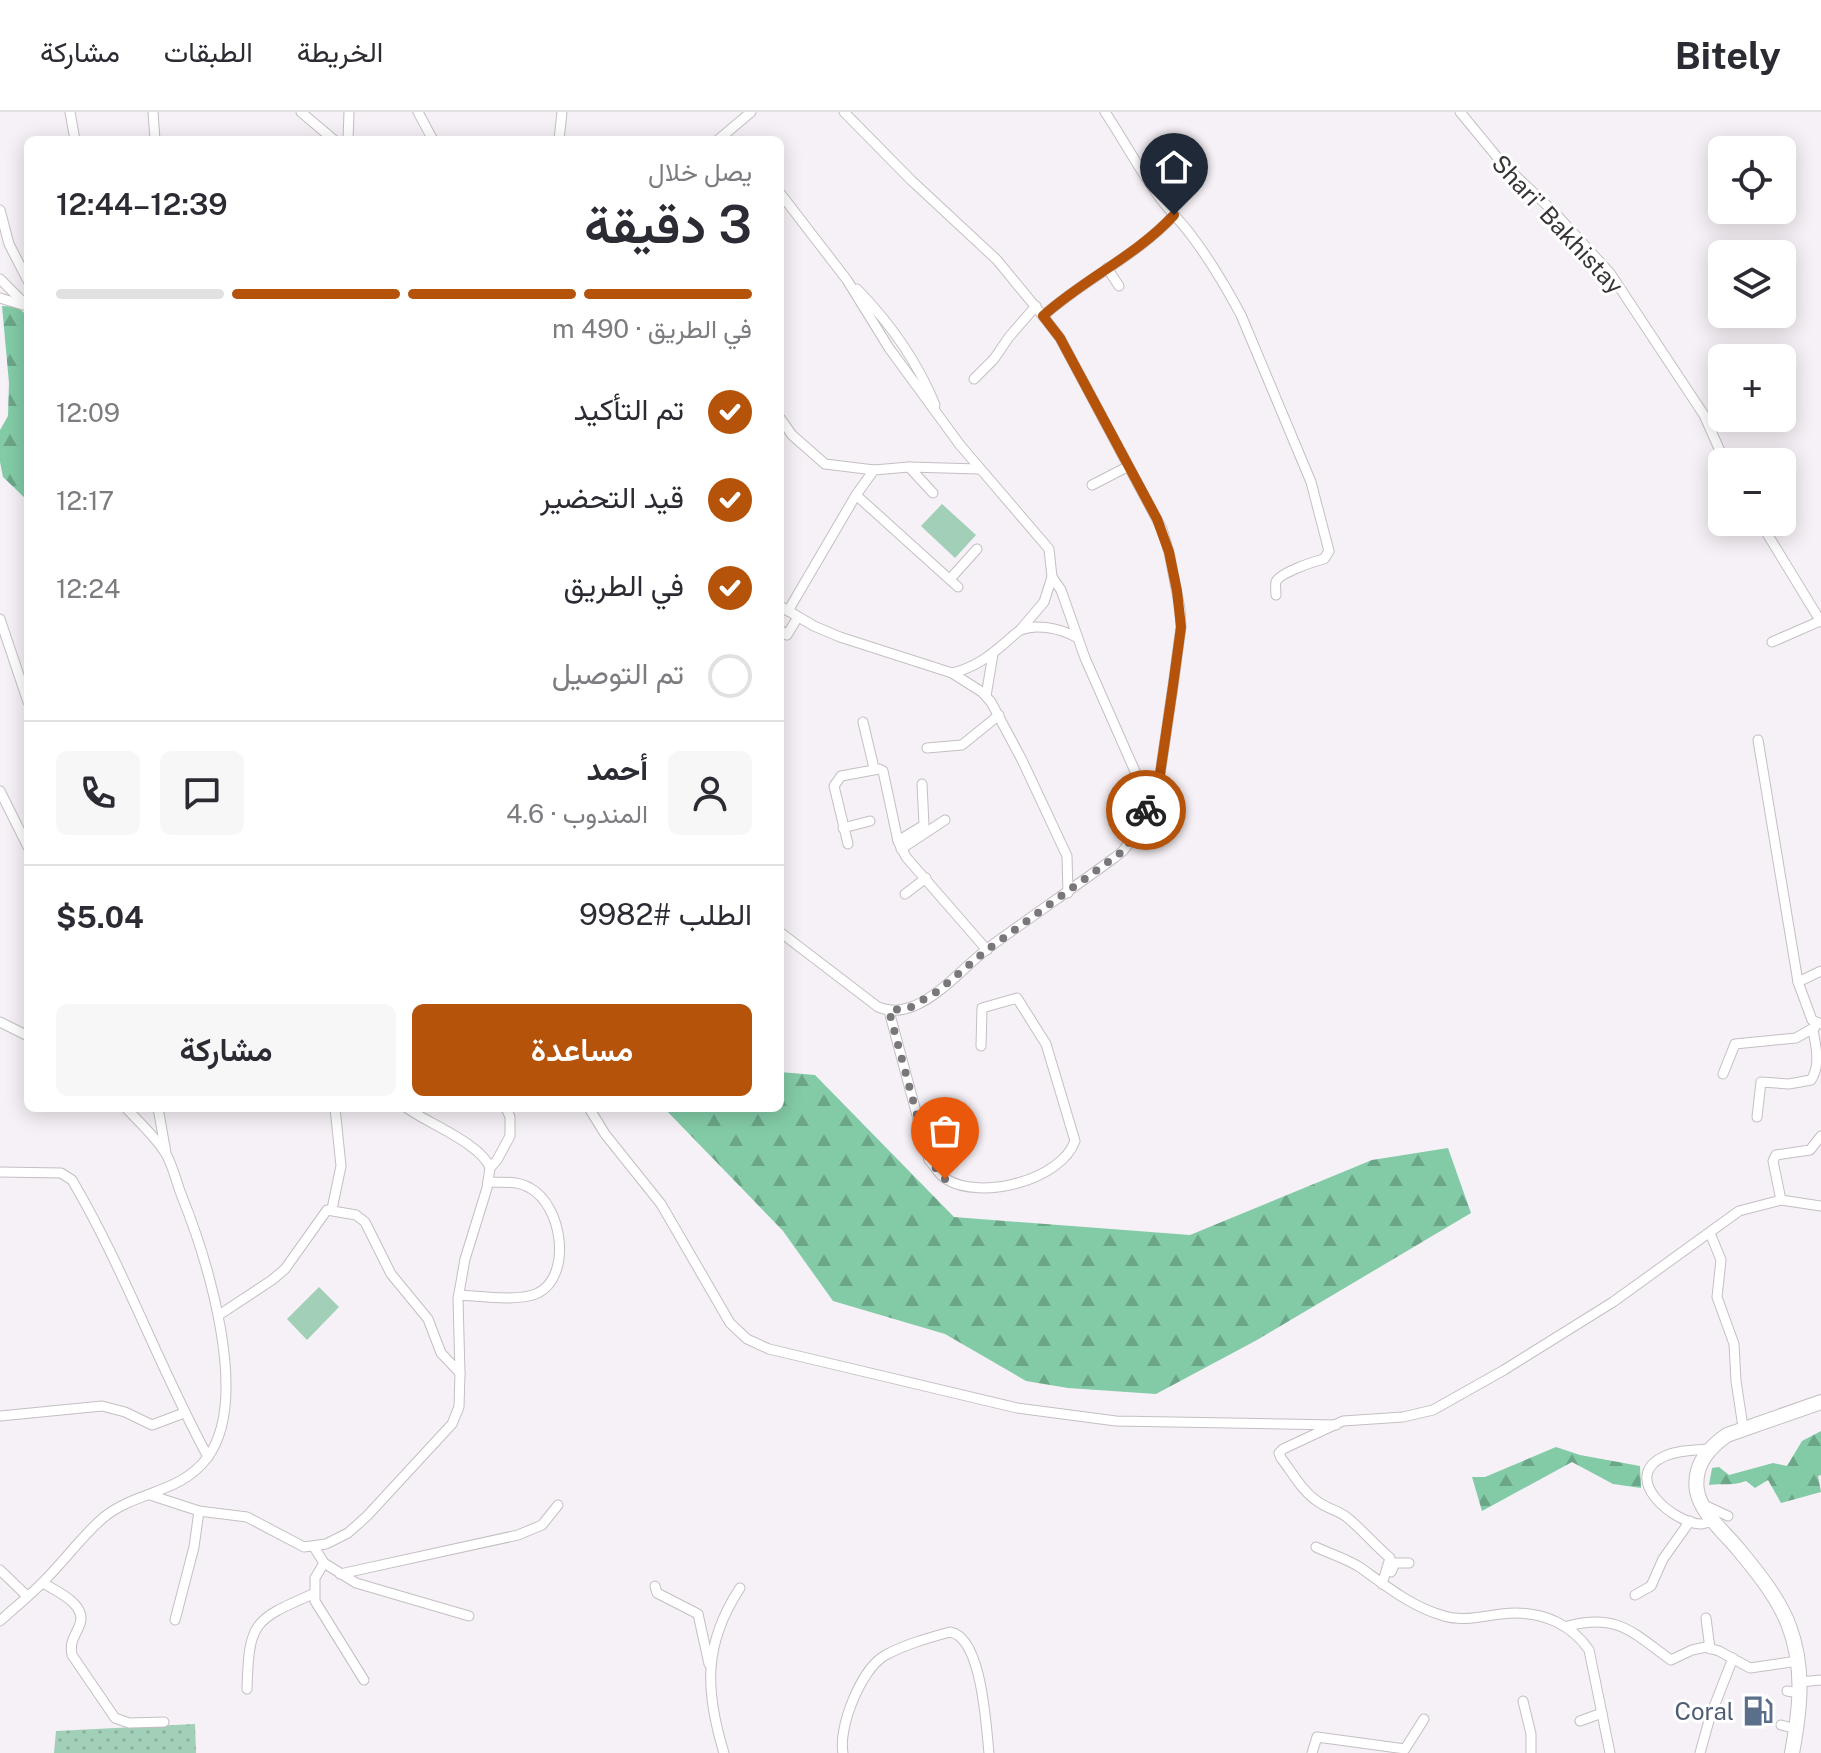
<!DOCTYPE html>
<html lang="ar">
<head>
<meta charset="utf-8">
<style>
  :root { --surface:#fff; --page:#f7f7f7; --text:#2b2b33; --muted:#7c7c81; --line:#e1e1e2; --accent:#b45309 }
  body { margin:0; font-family:"Public Sans",Vazirmatn,sans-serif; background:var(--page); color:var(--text); direction:rtl; height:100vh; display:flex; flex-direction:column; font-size:30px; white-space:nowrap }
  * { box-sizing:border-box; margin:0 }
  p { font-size:26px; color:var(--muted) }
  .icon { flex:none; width:44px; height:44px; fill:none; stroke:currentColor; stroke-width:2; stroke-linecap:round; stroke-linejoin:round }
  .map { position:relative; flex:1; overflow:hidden; direction:ltr }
  .details { position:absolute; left:24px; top:24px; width:760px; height:976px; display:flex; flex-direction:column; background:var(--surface); border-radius:12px; box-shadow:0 4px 20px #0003; direction:rtl }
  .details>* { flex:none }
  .buttons { position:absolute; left:1708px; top:24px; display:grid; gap:16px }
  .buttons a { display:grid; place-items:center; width:88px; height:88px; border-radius:12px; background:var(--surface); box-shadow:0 4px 20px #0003; font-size:40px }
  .pin { position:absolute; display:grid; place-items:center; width:68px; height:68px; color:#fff; margin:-82px -34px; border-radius:50% 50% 50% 0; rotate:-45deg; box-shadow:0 0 8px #0007 }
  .pin .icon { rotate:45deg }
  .courier { position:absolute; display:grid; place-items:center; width:80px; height:80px; margin:-40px; border:6px solid #b45309; border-radius:50%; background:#fff; color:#222; box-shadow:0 2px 10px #0007 }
  .summary em { font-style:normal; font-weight:600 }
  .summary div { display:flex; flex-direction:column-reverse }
  .summary { display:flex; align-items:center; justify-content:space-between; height:136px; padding:0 32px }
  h1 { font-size:52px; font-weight:600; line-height:60px }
  .bar { display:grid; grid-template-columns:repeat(4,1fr); gap:12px 8px; align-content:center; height:96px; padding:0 32px }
  .bar i { height:10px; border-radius:6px; background:var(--line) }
  .bar .current { background:var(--accent) }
  .bar p { grid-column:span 4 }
  .line { display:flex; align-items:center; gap:20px; padding:0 32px; border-top:2px solid var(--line) }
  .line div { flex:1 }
  .round { display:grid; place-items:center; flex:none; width:84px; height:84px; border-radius:12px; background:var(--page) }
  ol { padding:0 32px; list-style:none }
  li { display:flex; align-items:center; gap:24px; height:88px }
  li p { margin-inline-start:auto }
  li .icon { padding:8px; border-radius:50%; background:var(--accent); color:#fff; stroke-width:4 }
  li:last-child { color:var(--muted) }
  li i { width:44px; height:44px; border:4px solid var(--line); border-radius:50% }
  .action { display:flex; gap:16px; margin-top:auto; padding:16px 32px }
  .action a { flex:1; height:92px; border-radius:12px; background:var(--accent); color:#fff; font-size:32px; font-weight:600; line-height:92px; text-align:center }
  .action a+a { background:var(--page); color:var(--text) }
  header { display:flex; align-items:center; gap:48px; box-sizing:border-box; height:112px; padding:0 40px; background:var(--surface); border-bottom:2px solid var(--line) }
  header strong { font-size:38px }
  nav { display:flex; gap:44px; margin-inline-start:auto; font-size:28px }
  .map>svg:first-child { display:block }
  .green { fill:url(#green-dots) }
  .forest { fill:url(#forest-firs) }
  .pitch { fill:#a1cfb7 }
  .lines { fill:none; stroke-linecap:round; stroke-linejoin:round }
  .street-casing { stroke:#c4bfc3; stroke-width:11 }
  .secondary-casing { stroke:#c4bfc3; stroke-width:16 }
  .street { stroke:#fff; stroke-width:9 }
  .secondary { stroke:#fff; stroke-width:14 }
  .done { stroke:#7a777a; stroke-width:8; stroke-dasharray:0 14.4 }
  .route { stroke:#b45309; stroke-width:10 }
  .labels { text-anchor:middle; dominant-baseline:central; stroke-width:6; stroke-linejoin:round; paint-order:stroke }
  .street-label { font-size:24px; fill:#383537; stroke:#fff }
  .service-label { font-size:24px; fill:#4e5e75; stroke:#fff; text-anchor:end }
</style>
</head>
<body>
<header>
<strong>Bitely</strong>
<nav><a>الخريطة</a><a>الطبقات</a><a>مشاركة</a></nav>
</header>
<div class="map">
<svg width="1821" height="1641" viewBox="0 0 1821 1641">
  <defs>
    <pattern id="green-dots" width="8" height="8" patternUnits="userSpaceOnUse" patternTransform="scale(2)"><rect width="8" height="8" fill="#a1cfb7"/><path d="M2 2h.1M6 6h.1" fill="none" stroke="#8bb29e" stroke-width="1.8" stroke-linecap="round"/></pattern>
    <pattern id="forest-firs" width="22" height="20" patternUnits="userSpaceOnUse" patternTransform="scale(2)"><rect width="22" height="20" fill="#83cba7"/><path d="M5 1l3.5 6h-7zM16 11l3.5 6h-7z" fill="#6ca689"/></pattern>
  </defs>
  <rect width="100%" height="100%" fill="#f6f1f6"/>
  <polygon class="green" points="195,1612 196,1641 54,1641 56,1619"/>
  <g class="forest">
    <polygon points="2,194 17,195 28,204 28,389 3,365 0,350 0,318 8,304 9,271"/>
    <polygon points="780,960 815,963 954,1105 1190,1123 1372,1048 1448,1036 1471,1101 1257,1228 1156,1282 1068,1276 1026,1269 945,1222 833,1189 783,1119 664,996 780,996"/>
    <path d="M1821,1319V1363L1818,1364L1821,1380L1781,1391L1768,1368L1755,1376L1746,1369C1733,1374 1723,1371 1709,1373L1712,1356L1719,1355L1729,1363L1773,1351L1787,1354L1802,1329Z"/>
    <polygon points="1556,1335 1580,1343 1640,1354 1641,1376 1613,1372 1572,1350 1482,1399 1472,1365 1485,1365"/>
  </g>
  <g class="pitch">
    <polygon points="942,392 976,423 955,446 921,414"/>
    <polygon points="319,1175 339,1195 307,1228 287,1207"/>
  </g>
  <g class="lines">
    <g class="street-casing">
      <g id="street">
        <polyline points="70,0 75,28"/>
        <polyline points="153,0 155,28"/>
        <polyline points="301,0 334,28"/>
        <polyline points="418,0 433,28"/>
        <path d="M1105,0C1125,30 1141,61 1163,90C1172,101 1182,111 1191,123C1210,148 1226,175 1241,203L1311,370L1329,439L1324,447C1315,449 1279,461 1276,470C1275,474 1276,479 1276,483"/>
        <polyline points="1460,0 1502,51 1555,101 1610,161 1704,303 1725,350"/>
        <polyline points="348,28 349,0"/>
        <polyline points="559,28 562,0"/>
        <polyline points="718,28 751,0"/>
        <polyline points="780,81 847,168 889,236 960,333 1049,437 1052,465 1061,478 1085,546 1149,691"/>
        <polyline points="0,98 9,132 28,169"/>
        <polyline points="1107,156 1119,174"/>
        <polyline points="0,167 28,195"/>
        <path d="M857,177C889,210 918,251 935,293"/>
        <polyline points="0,186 23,193"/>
        <path d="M1043,204C1084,167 1137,144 1174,103"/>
        <polyline points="974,267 994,247 1009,225 1036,194"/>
        <polyline points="780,306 792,323 825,352 874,358"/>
        <polyline points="909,355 933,381"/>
        <polyline points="1092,373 1127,355"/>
        <polyline points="856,383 958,475"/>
        <polyline points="1760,410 1821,510"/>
        <polyline points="950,467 977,437"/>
        <polyline points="780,494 814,514 840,525 952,561 982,580 991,590 1022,648 1067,744 1068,781"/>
        <polyline points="788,499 856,383 874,358 909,355 979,357"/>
        <polyline points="0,507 28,590"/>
        <polyline points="1021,517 1044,490 1052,465"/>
        <polyline points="780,518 787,523 798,505"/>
        <polyline points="1772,530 1820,509"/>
        <path d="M952,561C974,556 990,544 1006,530C1010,527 1016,520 1021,518C1037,511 1061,517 1076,525"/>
        <polyline points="986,584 993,542"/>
        <polyline points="863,610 874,656"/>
        <polyline points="1758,628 1798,870 1812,908 1821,912"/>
        <polyline points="927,636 962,633 999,603"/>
        <polyline points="0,679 28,735"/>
        <polyline points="843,716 870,709"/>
        <polyline points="898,729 924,713 922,672"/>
        <polyline points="848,732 834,674 841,664 879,657 883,659 898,729 906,745 987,838"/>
        <polyline points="901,737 945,708"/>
        <polyline points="905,782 926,766"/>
        <path d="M780,820L878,895C891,900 901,899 914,894C942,882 963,856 987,837C1029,806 1072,777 1114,746L1123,739L1141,714L1159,669L1173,574L1181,515L1180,497L1169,440L1162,417L1060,226L1043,204L997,148L911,68L844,0"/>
        <polyline points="1798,870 1821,859"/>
        <path d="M889,899L929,1048C934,1053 939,1063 946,1067C981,1089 1061,1068 1075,1029L1046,932L1017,886L982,896L981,934"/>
        <polyline points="0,910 28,924"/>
        <polyline points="1723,962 1735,932 1796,926 1815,915"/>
        <polyline points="158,996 166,1041"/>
        <path d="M407,996C427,1011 482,1032 490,1056"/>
        <polyline points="589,996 605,1022 661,1092 730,1211 747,1227 769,1237 1017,1296 1116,1309 1336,1313"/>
        <path d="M1757,1005L1761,970L1789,972L1811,968C1821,953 1816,935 1813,918"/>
        <path d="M0,1060L61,1061L72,1068C124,1156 159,1255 208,1345"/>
        <polyline points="1781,1088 1773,1049 1776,1043 1810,1038 1821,1024"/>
        <polyline points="332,1097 341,1054 335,996"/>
        <polyline points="1710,1121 1721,1148 1717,1185 1734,1232 1736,1269 1743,1315"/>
        <path d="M459,1183C479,1184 521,1190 538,1181C572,1164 563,1094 530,1076C517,1068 501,1071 488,1070"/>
        <polyline points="460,1261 458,1187 465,1147 487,1076 490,1056 497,1048 510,1024 510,1005 506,996"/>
        <polyline points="0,1304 102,1294 125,1300 152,1313 184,1301"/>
        <path d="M1708,1337C1694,1338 1679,1338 1665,1344C1618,1365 1674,1412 1702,1412C1706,1411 1710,1410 1714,1409"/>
        <polyline points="150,1383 199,1399 247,1405 304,1435 326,1432 348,1421 367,1404 452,1312 459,1295 460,1261 441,1241 428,1207 391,1162 365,1110 356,1103 327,1098 285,1157 272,1168 219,1203"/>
        <polyline points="1702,1392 1728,1404"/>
        <polyline points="314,1435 324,1451 356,1471 469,1504"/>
        <path d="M1316,1435C1330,1442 1348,1447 1361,1456C1386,1474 1411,1494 1441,1503C1467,1512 1489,1501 1515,1501C1545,1501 1572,1513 1589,1538L1610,1641"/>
        <polyline points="324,1451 315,1466 315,1489 364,1568"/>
        <polyline points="0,1458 27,1484"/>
        <polyline points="1391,1460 1395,1451 1409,1451"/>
        <polyline points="340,1462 518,1423 542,1413 558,1393"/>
        <path d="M43,1471C56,1479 87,1492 80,1512C76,1523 69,1529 72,1543L115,1606L129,1611L164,1610"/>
        <path d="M1382,1472L1390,1446C1376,1434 1363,1419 1349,1407C1339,1398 1327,1397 1317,1389C1302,1379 1292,1360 1281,1346L1279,1341L1283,1337L1343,1309L1403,1305L1433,1298L1504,1258L1613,1190L1739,1099L1781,1088L1821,1094"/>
        <polyline points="655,1474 657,1481 698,1502 709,1552"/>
        <polyline points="1635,1483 1651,1474 1663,1447 1690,1409"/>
        <polyline points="1706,1506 1710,1537"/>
        <polyline points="175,1508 194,1435 199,1399"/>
        <path d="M0,1509C15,1495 31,1483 45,1468C65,1448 82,1424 103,1406C135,1379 180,1382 207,1346C252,1287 206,1144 181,1082C176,1069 173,1054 166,1042C156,1025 139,1010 126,996"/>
        <path d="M1568,1514C1618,1501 1633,1521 1671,1548L1692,1538L1706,1535L1719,1539L1750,1556L1798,1549"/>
        <polyline points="1800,1570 1821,1568"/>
        <path d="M247,1577C249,1510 253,1508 313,1482"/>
        <polyline points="1787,1579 1800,1581"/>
        <polyline points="1523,1589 1531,1622 1531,1641"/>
        <polyline points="1580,1609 1602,1601"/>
        <polyline points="1781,1613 1796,1617"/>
        <path d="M724,1641C705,1579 703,1532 740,1476"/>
        <path d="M843,1641C838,1615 861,1558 884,1544C903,1533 928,1526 950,1520C982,1525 986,1614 989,1641"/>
        <polyline points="1312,1641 1317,1625 1405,1637 1424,1607"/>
        <polyline points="1700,1641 1710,1605 1733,1546"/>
      </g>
    </g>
    <g class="secondary-casing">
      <path id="secondary" d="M1792,1641C1800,1598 1805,1556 1789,1514C1779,1487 1758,1461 1739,1438C1725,1421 1701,1401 1697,1379C1693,1354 1708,1336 1727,1323L1821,1290"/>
    </g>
    <use href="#street" class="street"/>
    <use href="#secondary" class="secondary"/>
  </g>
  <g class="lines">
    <polyline class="done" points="945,1067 929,1048 889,899 911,895 938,879 987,838 1123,739 1141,714 1146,698"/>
    <path class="route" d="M1146,698L1159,669L1173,574L1181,515L1177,479L1169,440L1157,407L1060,226L1043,204C1084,167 1136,144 1174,103"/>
  </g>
  <defs>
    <g id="fuel-bare" transform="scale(2.4)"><path d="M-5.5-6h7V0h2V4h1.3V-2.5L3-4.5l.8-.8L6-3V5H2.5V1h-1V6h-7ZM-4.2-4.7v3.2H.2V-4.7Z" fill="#5c6f8a" stroke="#fff" stroke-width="2.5" paint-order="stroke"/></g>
  </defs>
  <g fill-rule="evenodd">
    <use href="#fuel-bare" x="1758" y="1599"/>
  </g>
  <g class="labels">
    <g class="street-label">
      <text transform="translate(1558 112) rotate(47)">Shari' Bakhistay</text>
    </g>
    <g class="service-label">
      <text x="1734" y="1599">Coral</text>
    </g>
  </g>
</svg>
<div class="buttons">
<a><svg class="icon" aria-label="locate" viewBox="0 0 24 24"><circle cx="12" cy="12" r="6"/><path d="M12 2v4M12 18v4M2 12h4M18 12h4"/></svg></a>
<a><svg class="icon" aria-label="layers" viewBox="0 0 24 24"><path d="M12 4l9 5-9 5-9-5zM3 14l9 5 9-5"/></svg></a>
<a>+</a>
<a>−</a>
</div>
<div class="pin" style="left:945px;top:1067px;background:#ea580c"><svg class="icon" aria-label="bag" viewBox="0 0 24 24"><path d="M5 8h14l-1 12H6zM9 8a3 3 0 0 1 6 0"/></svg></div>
<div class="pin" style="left:1174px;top:103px;background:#1f2937"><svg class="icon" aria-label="home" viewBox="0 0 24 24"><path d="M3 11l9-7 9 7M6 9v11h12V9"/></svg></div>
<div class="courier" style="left:1146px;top:698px"><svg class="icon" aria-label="bike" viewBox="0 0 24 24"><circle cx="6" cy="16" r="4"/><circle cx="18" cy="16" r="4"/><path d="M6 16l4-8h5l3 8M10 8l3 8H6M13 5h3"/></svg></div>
<section class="details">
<div class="summary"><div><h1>3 دقيقة</h1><p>يصل خلال</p></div><em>12:39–12:44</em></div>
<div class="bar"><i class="current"></i><i class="current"></i><i class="current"></i><i></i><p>في الطريق · 490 m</p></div>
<ol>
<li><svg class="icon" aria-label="check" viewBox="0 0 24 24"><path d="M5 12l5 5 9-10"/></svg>تم التأكيد<p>12:09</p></li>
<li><svg class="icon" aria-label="check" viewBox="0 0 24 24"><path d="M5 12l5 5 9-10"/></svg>قيد التحضير<p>12:17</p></li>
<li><svg class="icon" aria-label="check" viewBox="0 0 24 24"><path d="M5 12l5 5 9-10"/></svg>في الطريق<p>12:24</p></li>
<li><i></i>تم التوصيل</li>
</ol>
<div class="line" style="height:144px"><a class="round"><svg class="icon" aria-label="person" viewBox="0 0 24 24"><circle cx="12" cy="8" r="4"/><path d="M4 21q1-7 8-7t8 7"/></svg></a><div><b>أحمد</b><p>المندوب · 4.6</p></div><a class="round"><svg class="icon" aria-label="chat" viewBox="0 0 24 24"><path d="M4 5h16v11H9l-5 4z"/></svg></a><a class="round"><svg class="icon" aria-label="phone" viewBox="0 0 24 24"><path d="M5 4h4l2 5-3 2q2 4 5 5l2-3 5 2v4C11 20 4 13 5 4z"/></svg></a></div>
<div class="line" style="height:104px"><div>الطلب #9982</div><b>$5.04</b></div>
<div class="action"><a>مساعدة</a><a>مشاركة</a></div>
</section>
</div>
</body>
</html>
